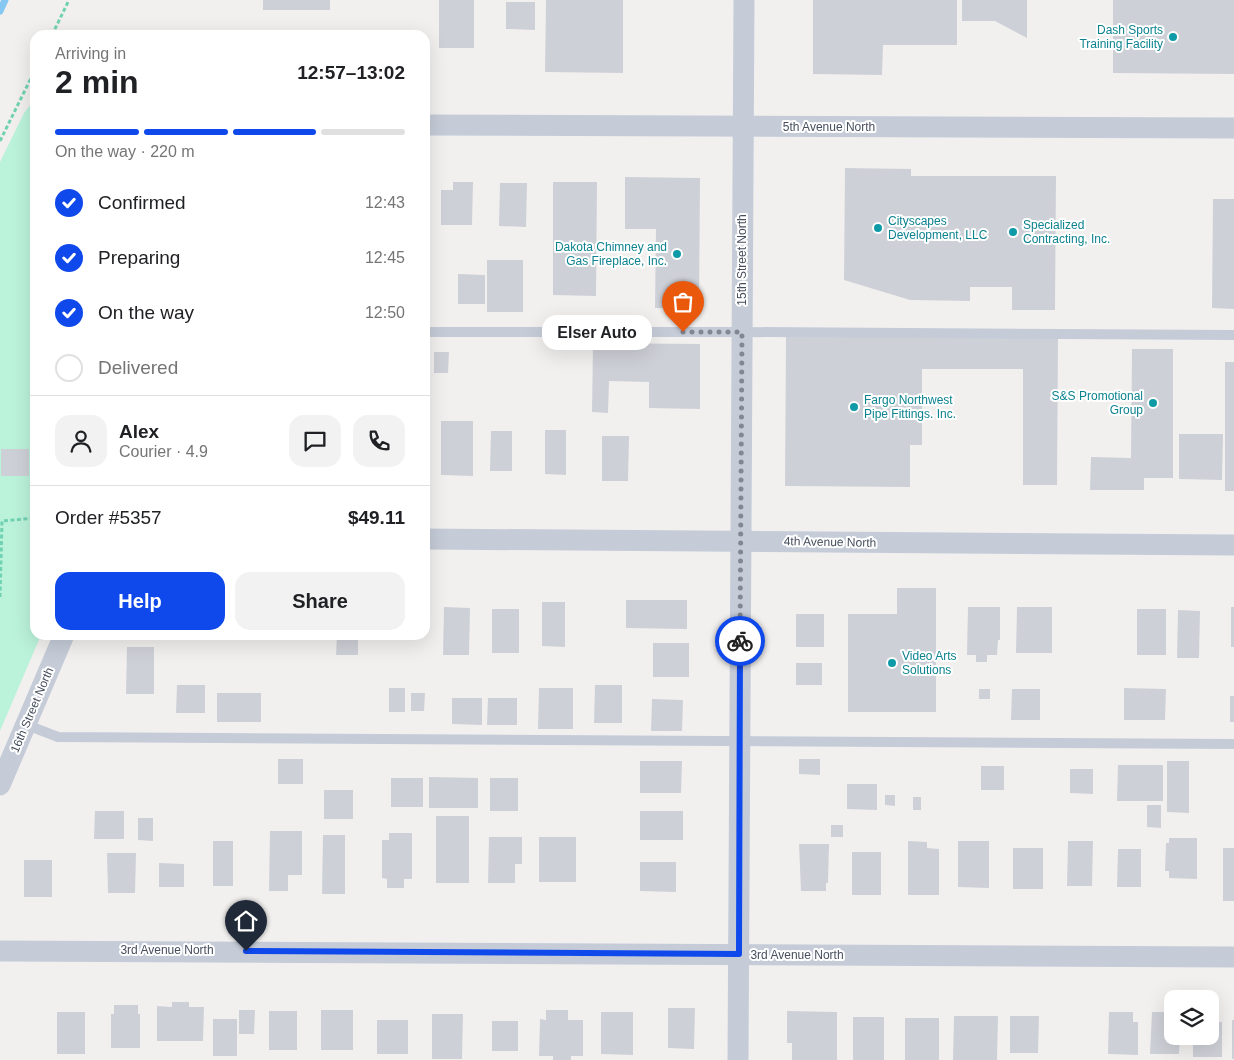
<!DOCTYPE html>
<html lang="en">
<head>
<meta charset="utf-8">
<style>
  :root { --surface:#fff; --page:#f2f2f2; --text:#202124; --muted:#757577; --line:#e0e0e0; --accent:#0f49ec }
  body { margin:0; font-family:Arial,sans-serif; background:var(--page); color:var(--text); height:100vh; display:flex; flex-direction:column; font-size:19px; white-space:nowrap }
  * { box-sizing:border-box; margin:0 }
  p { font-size:16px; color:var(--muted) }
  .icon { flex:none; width:28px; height:28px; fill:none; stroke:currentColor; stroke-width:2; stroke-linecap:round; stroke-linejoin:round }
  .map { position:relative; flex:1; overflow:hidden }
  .panel { position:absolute; left:30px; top:30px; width:400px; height:610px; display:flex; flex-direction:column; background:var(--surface); border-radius:15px; box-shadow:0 5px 20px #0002 }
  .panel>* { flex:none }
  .tools { position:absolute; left:1164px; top:990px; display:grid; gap:10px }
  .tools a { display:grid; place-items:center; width:55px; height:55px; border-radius:10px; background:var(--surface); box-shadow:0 5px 20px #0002; font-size:25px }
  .pin { position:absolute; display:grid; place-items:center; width:42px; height:42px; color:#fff; margin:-51px -21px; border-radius:50% 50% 50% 0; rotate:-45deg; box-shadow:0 0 5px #0007 }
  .pin .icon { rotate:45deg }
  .courier { position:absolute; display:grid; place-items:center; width:50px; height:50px; margin:-25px; border:4px solid #0f49ec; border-radius:50%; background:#fff; color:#222; box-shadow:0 1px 6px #0007 }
  .bubble { position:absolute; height:35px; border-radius:15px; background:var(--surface); box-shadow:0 5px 20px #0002; font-size:16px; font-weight:800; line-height:35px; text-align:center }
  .overview em { font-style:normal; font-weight:800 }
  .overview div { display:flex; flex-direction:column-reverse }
  .overview { display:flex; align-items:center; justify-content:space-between; height:85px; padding:0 25px }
  h1 { font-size:32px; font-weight:800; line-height:38px }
  .bar { display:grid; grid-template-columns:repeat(4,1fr); gap:8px 5px; align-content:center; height:60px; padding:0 25px }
  .bar i { height:6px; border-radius:4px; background:var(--line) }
  .bar .current { background:var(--accent) }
  .bar p { grid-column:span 4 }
  .line { display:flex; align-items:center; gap:12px; padding:0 25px; border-top:1px solid var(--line) }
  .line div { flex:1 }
  .round { display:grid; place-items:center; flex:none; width:52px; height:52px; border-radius:15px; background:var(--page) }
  ol { padding:0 25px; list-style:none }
  li { display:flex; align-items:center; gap:15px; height:55px }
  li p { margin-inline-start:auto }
  li .icon { padding:5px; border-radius:50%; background:var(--accent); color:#fff; stroke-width:4 }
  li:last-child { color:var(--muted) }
  li i { width:28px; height:28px; border:2px solid var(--line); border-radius:50% }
  .action { display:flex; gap:10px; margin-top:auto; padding:10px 25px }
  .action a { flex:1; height:58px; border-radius:15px; background:var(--accent); color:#fff; font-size:20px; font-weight:800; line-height:58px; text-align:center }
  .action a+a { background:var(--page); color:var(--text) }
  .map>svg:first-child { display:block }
  .green { fill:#bbf2da }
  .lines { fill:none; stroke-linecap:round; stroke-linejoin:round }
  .stream { stroke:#86c8f1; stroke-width:7 }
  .building { fill:#ced0d7 }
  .path { stroke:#71d2b3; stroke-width:3; stroke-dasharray:4 2.5; stroke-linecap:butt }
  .service { stroke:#c5ccd8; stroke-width:10 }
  .minor { stroke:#c5ccd8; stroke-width:21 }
  .done { stroke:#828791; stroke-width:5; stroke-dasharray:0 9 }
  .route { stroke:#0f49ec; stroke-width:6 }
  .culture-dot { fill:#0f9aa8; stroke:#fff; stroke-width:2 }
  .labels { text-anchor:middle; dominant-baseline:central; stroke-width:4; stroke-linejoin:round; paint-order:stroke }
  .culture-label { font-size:12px; fill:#0d838f; stroke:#fff; text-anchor:start }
  .street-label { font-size:12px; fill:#464f5e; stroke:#fff }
</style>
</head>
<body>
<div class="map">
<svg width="1234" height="1060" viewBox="0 0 1234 1060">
  <rect width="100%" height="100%" fill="#f2f0ef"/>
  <polygon class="green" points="35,99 35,635 41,635 0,731 0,162 24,113"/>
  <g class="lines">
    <polyline class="stream" points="0,11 5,0"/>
  </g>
  <g class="building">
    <rect x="263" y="0" width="67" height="10"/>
    <rect x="439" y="0" width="35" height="48"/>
    <polygon points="546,0 623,0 623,73 545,72"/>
    <polygon points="813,0 957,0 957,45 883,45 882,75 813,74"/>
    <polygon points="962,0 1027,0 1027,38 995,21 962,21"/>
    <polygon points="1113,0 1234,0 1234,74 1113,73"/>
    <polygon points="506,2 535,2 535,30 506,29"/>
    <polygon points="845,168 911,169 911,176 1056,176 1055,310 1012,310 1012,287 970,287 970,301 910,300 844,280"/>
    <polygon points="625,177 700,178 699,308 655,308 656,229 625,229"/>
    <polygon points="453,182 473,182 472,225 441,225 441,190 453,190"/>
    <polygon points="553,182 597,182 596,296 553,295"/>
    <polygon points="500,183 527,183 526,227 499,226"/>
    <polygon points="1213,199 1234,199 1234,309 1212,308"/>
    <rect x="487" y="260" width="36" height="52"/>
    <polygon points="458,274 485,275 485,304 458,304"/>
    <polygon points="786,336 1058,338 1057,485 1023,485 1023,369 922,369 922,445 910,445 910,487 785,486"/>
    <polygon points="593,343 700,344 700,409 649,408 649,382 609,381 608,413 592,412"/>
    <polygon points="1132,349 1173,349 1173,478 1144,478 1144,490 1090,490 1091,457 1131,458"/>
    <polygon points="434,352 449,352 448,373 434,373"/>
    <rect x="1225" y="362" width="9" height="129"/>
    <polygon points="441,421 473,421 473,476 441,475"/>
    <polygon points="545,430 566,430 566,475 545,474"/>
    <polygon points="491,431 512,431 512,471 490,471"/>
    <polygon points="1179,434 1223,434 1222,480 1179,479"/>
    <polygon points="602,436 629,436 628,481 602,481"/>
    <rect x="1" y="449" width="28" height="27"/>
    <polygon points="897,588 936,588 936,712 848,712 848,614 897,614"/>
    <polygon points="626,600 687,600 687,629 626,628"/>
    <polygon points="542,602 565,602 565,647 542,646"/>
    <polygon points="444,607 470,608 469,655 443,655"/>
    <polygon points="968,607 1000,607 1000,640 998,640 997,655 987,655 987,662 976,662 976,655 967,655"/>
    <polygon points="1017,607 1052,607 1052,653 1016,653"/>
    <rect x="1231" y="607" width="3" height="40"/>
    <rect x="492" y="609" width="27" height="44"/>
    <rect x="1137" y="609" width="29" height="46"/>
    <polygon points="1178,610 1200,611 1199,658 1177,658"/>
    <rect x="796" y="614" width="28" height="33"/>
    <rect x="289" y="635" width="28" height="5"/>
    <polygon points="337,635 358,635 358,655 336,655"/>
    <rect x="653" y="643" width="36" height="34"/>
    <polygon points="127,647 154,647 154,694 126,694"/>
    <rect x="796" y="663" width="26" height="22"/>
    <polygon points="177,685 205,685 205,713 176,713"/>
    <polygon points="595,685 622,685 622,723 594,723"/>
    <rect x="389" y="688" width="16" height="24"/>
    <polygon points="539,688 573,688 573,729 538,729"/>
    <polygon points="1124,688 1166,689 1165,720 1124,720"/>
    <rect x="979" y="689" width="11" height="10"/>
    <polygon points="1012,689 1040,689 1040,720 1011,720"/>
    <rect x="217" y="693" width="44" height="29"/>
    <polygon points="411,693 425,693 424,711 411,711"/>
    <rect x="1230" y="696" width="4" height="26"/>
    <polygon points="452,698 482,698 482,725 452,724"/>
    <polygon points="488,698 517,698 517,725 487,725"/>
    <polygon points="652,699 683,700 682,731 651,731"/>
    <rect x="278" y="759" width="25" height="25"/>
    <polygon points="799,759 820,759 820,775 799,774"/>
    <polygon points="640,761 682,761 681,793 640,793"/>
    <polygon points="1167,761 1189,761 1189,813 1167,812"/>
    <polygon points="1118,765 1163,765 1163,801 1117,801"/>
    <rect x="981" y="766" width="23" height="24"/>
    <polygon points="1070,769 1093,769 1093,794 1070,793"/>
    <polygon points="429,777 478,778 478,808 429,808"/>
    <rect x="391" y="778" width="32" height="29"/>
    <rect x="490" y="778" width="28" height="33"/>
    <polygon points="847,784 877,784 877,810 847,809"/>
    <rect x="324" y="790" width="29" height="29"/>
    <polygon points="885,795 895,795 895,806 885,805"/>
    <rect x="913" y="797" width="8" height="13"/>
    <polygon points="1147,805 1161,805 1161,828 1147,827"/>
    <polygon points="95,811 124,811 124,839 94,839"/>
    <rect x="640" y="811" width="43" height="29"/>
    <rect x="436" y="816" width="33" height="67"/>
    <polygon points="138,818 153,818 153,841 138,840"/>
    <rect x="831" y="825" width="12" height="12"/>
    <polygon points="270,831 302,831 302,875 288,875 288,891 269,891"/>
    <polygon points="389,833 412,833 412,879 404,879 404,888 387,888 387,879 382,878 382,840 389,840"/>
    <polygon points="323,835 345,835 345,894 322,894"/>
    <polygon points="489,837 522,837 522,864 515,864 515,883 488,883"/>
    <rect x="539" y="837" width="37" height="45"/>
    <polygon points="1169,838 1197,838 1197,879 1169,878 1169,871 1165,871 1166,843 1169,843"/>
    <rect x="213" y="841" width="20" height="45"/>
    <polygon points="908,841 927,842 927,848 939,849 939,895 908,895"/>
    <polygon points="958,841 989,841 989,888 958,887"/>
    <polygon points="1068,841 1093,841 1092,886 1067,886"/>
    <polygon points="799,844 829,844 828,883 826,883 826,891 801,891"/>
    <rect x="1013" y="848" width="30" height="41"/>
    <rect x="1223" y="848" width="11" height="53"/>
    <polygon points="1118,849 1141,849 1141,887 1117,887"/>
    <rect x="852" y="852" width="29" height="43"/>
    <polygon points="107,853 136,853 135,893 108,893"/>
    <rect x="24" y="860" width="28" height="37"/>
    <polygon points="640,862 676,862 676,892 640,891"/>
    <polygon points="159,863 184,864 184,887 159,887"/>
    <polygon points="172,1002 189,1002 189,1007 204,1007 203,1041 157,1041 157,1006 172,1007"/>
    <polygon points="114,1005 138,1005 138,1014 140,1014 140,1048 111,1048 111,1014 114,1014"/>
    <polygon points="668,1008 695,1008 694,1049 668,1048"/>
    <polygon points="239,1010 255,1010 254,1034 239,1034"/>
    <rect x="321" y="1010" width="32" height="40"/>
    <polygon points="546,1010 568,1010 568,1020 583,1020 583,1056 571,1056 571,1060 553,1060 553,1056 539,1056 540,1019 546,1020"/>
    <rect x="269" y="1011" width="28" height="39"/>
    <polygon points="787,1011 837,1012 837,1060 792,1060 792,1043 787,1043"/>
    <rect x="57" y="1012" width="28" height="42"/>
    <polygon points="601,1012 633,1012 633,1055 601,1054"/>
    <polygon points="1109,1012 1133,1012 1133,1022 1138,1022 1138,1055 1108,1054"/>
    <polygon points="1152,1012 1172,1012 1172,1036 1180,1036 1179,1054 1150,1054"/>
    <polygon points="1210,1013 1219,1013 1218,1022 1222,1022 1222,1057 1193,1057 1193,1036 1210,1036"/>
    <polygon points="432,1014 463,1014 462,1059 432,1059"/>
    <polygon points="954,1016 998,1016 997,1060 953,1060"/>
    <polygon points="1010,1016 1039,1016 1038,1053 1010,1053"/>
    <rect x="853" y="1017" width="31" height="43"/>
    <rect x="905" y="1018" width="34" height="42"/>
    <rect x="213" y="1019" width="24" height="37"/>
    <rect x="377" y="1020" width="31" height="34"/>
    <rect x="1232" y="1020" width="2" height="39"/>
    <rect x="492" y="1021" width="26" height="30"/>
  </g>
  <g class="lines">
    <g class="path">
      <polyline points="52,35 69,0"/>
      <polyline points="0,141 35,70"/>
      <polyline points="0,597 2,521 35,518"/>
    </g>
    <g class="service">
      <polyline points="425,332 742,332 1234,335"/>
      <polyline points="27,725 58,737 1234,744"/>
    </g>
    <g class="minor">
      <polyline points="425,125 1234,128"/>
      <polyline points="425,539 1234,545"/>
      <polyline points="0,785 64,635"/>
      <polyline points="0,951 1234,957"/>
      <polyline points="738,1060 744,0"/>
    </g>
  </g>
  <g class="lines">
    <polyline class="done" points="683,332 742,332 740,641"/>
    <polyline class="route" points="246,951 739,954 740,641"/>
  </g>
  <g class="culture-dot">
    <circle cx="1173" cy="37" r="5"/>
    <circle cx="878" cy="228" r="5"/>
    <circle cx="1013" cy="232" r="5"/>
    <circle cx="677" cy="254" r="5"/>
    <circle cx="1153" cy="403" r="5"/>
    <circle cx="854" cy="407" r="5"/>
    <circle cx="892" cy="663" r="5"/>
  </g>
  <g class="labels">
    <g class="culture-label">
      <text x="1163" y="30" text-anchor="end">Dash Sports<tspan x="1163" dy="14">Training Facility</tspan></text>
      <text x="888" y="221">Cityscapes<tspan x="888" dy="14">Development, LLC</tspan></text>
      <text x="1023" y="225">Specialized<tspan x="1023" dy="14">Contracting, Inc.</tspan></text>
      <text x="667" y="247" text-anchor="end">Dakota Chimney and<tspan x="667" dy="14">Gas Fireplace, Inc.</tspan></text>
      <text x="1143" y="396" text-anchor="end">S&amp;S Promotional<tspan x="1143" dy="14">Group</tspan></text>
      <text x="864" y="400">Fargo Northwest<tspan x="864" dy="14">Pipe Fittings. Inc.</tspan></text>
      <text x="902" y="656">Video Arts<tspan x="902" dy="14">Solutions</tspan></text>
    </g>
    <g class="street-label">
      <text x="829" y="127">5th Avenue North</text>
      <text transform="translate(742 260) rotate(-90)">15th Street North</text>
      <text transform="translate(830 542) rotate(1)">4th Avenue North</text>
      <text transform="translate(32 710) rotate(-67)">16th Street North</text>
      <text x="167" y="950">3rd Avenue North</text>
      <text x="797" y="955">3rd Avenue North</text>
    </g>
  </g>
</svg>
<div class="tools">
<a><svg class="icon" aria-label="layers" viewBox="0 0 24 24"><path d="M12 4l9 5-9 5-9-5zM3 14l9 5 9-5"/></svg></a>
</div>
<div class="pin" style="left:683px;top:332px;background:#ea580c"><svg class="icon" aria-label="bag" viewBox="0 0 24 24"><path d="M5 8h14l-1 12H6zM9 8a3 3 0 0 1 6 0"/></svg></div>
<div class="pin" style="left:246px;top:951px;background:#1f2937"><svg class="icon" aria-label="home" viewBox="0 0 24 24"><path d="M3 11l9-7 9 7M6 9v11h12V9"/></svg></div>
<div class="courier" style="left:740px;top:641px"><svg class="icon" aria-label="bike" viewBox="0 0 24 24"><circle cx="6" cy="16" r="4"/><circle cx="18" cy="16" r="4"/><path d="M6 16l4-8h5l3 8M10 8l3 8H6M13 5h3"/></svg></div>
<div class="bubble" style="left:542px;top:315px;width:110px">Elser Auto</div>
<section class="panel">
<div class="overview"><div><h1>2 min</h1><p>Arriving in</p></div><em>12:57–13:02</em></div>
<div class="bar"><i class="current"></i><i class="current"></i><i class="current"></i><i></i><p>On the way · 220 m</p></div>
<ol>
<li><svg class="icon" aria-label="check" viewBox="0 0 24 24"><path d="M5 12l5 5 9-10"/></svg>Confirmed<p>12:43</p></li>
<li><svg class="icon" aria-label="check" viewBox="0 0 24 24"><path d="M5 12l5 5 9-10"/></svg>Preparing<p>12:45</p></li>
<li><svg class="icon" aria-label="check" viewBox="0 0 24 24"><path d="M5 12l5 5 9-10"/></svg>On the way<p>12:50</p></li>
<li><i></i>Delivered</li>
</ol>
<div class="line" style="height:90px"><a class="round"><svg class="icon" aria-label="person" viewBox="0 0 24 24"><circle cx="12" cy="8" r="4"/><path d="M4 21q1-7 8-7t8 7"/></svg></a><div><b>Alex</b><p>Courier · 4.9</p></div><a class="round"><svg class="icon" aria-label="chat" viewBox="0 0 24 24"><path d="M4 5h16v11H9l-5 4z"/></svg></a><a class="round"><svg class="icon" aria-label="phone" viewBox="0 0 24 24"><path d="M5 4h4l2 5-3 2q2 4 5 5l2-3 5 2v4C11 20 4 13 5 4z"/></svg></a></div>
<div class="line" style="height:65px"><div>Order #5357</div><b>$49.11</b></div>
<div class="action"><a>Help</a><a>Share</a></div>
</section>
</div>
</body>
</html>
